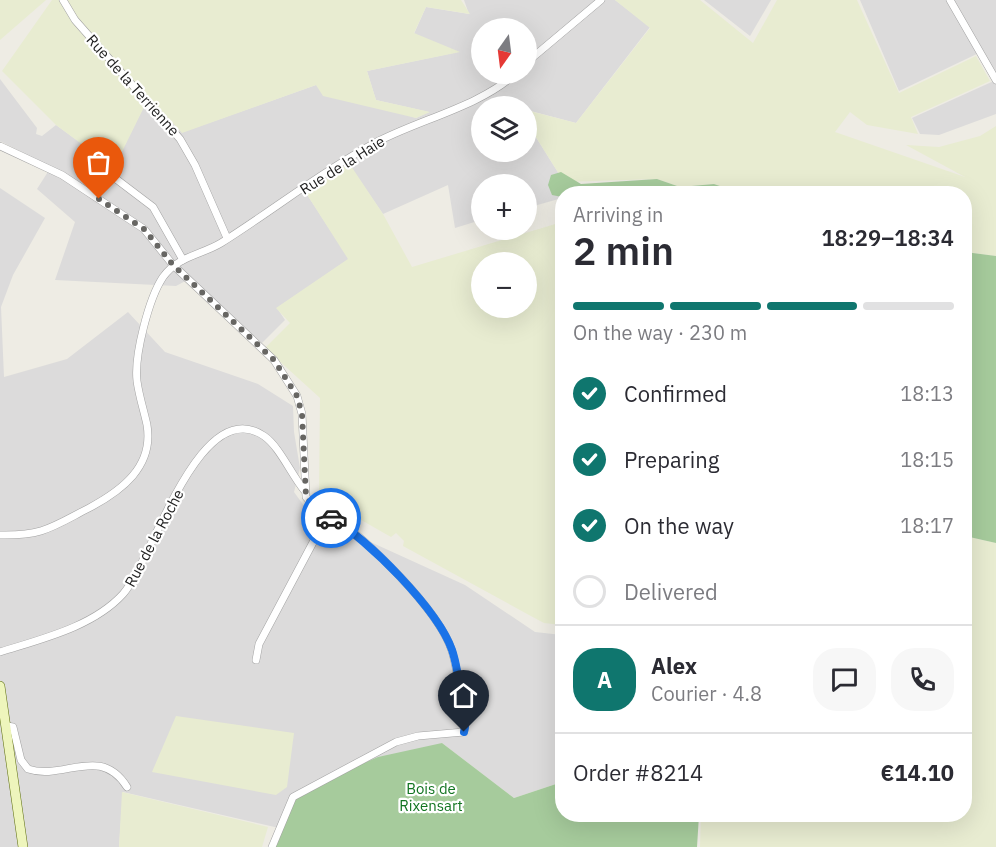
<!DOCTYPE html>
<html lang="en">
<head>
<meta charset="utf-8">
<style>
  :root { --surface:#fff; --page:#f7f7f7; --text:#2b2b33; --muted:#7c7c81; --line:#e1e1e2; --accent:#0f766e }
  body { margin:0; font-family:"IBM Plex Sans",sans-serif; background:var(--page); color:var(--text); height:100vh; display:flex; flex-direction:column; font-size:22px; white-space:nowrap }
  * { box-sizing:border-box; margin:0 }
  p { font-size:20px; color:var(--muted) }
  .icon { flex:none; width:33px; height:33px; fill:none; stroke:currentColor; stroke-width:2; stroke-linecap:round; stroke-linejoin:round }
  .map { position:relative; flex:1; overflow:hidden }
  .side { position:absolute; left:555px; top:186px; width:417px; height:636px; display:flex; flex-direction:column; background:var(--surface); border-radius:24px; box-shadow:0 6px 24px #0002 }
  .side>* { flex:none }
  .needle { width:39px; rotate:194deg }
  .tools { position:absolute; left:471px; top:18px; display:grid; gap:12px }
  .tools a { display:grid; place-items:center; width:66px; height:66px; border-radius:50%; background:var(--surface); box-shadow:0 6px 24px #0002; font-size:30px }
  .pin { position:absolute; display:grid; place-items:center; width:51px; height:51px; color:#fff; margin:-62px -26px; border-radius:50% 50% 50% 0; rotate:-45deg; box-shadow:0 0 6px #0007 }
  .pin .icon { rotate:45deg }
  .courier { position:absolute; display:grid; place-items:center; width:60px; height:60px; margin:-30px; border:4px solid #1a73e8; border-radius:50%; background:#fff; color:#222; box-shadow:0 2px 8px #0007 }
  .headline em { font-style:normal; font-weight:600 }
  .headline div { display:flex; flex-direction:column-reverse }
  .headline { display:flex; align-items:center; justify-content:space-between; height:102px; padding:0 18px }
  h1 { font-size:39px; font-weight:600; line-height:45px }
  .bar { display:grid; grid-template-columns:repeat(4,1fr); gap:9px 6px; align-content:center; height:72px; padding:0 18px }
  .bar i { height:8px; border-radius:4px; background:var(--line) }
  .bar .on { background:var(--accent) }
  .bar p { grid-column:span 4 }
  .line { display:flex; align-items:center; gap:15px; padding:0 18px; border-top:2px solid var(--line) }
  .line div { flex:1 }
  .round { display:grid; place-items:center; flex:none; width:63px; height:63px; border-radius:24px; background:var(--page) }
  ol { padding:0 18px; list-style:none }
  li { display:flex; align-items:center; gap:18px; height:66px }
  li p { margin-inline-start:auto }
  li .icon { padding:6px; border-radius:50%; background:var(--accent); color:#fff; stroke-width:4 }
  li:last-child { color:var(--muted) }
  li i { width:33px; height:33px; border:3px solid var(--line); border-radius:50% }
  .map>svg:first-child { display:block }
  .residential { fill:#dcdbdb; fill-rule:evenodd }
  .farmland { fill:#e8ecd1; fill-rule:evenodd }
  .forest { fill:#a6cb9c }
  .lines { fill:none; stroke-linecap:round; stroke-linejoin:round }
  .street-casing { stroke:#a2a2a2; stroke-width:8 }
  .secondary-casing { stroke:#5c6d0c; stroke-width:10 }
  .street { stroke:#fff; stroke-width:7 }
  .secondary { stroke:#eef5bc; stroke-width:9 }
  .done { stroke:#676663; stroke-width:6; stroke-dasharray:0 10.8 }
  .route { stroke:#1a73e8; stroke-width:8 }
  .labels { text-anchor:middle; dominant-baseline:central; stroke-width:4.5; stroke-linejoin:round; paint-order:stroke }
  .street-label { font-size:15px; fill:#1e1e1e; stroke:#fff }
  .park-label { font-size:15px; fill:#137522; stroke:#fff }
</style>
</head>
<body>
<div class="map">
<svg width="996" height="847" viewBox="0 0 996 847">
  <rect width="100%" height="100%" fill="#eeece4"/>
  <g class="residential">
    <path d="M464,0H615L650,27L576,123L527,110L526,106H482V152H526L527,123L571,193L562,194V198L527,208L526,184H482L481,220L455,228L448,185L383,214L348,163L306,193L349,259L277,308L285,320L262,343L191,278L176,286L55,280L75,222L37,189L51,167L0,141V79L37,128L36,134L42,136L56,125L114,167L149,96L183,132L316,85L416,118L429,112L376,100L367,71L458,52L414,34L426,7L469,14ZM482,28H526V74H482Z"/>
    <polygon points="704,0 771,0 750,36"/>
    <polygon points="860,0 996,0 996,73 983,51 899,91"/>
    <polygon points="996,80 996,114 939,135 920,134 912,118"/>
    <polygon points="0,188 45,218 13,275 1,307 4,377 67,359 128,312 165,352 258,384 293,406 294,432 300,468 294,492 307,510 342,529 465,585 535,632 562,635 562,782 514,798 442,743 279,828 123,792 119,847 0,847"/>
  </g>
  <g class="farmland">
    <polygon points="0,0 46,0 0,40"/>
    <polygon points="52,0 461,0 470,14 426,7 414,33 460,52 367,71 376,100 430,112 416,118 323,96 316,85 182,133 149,97 114,168 56,125 2,71"/>
    <polygon points="615,0 700,0 753,43 777,0 857,0 899,93 976,56 990,81 911,117 918,134 867,125 850,112 835,132 965,177 906,145 939,147 980,136 996,126 996,256 965,252 964,194 740,194 714,184 680,187 657,179 564,182 527,123 526,110 576,123 650,28"/>
    <path d="M349,163L383,214L412,267L562,222V625L544,623L529,615L403,546L404,541L396,533L391,537L319,496L320,398L265,348L290,323L276,308L348,259L306,193ZM482,262H526V308H482Z"/>
    <polygon points="965,536 996,543 996,847 700,847 701,815 964,814"/>
    <polygon points="176,716 294,733 287,787 276,795 152,772"/>
    <polygon points="122,792 268,827 262,847 119,847"/>
  </g>
  <g class="forest">
    <polygon points="561,172 581,184 657,179 680,187 714,184 740,193 645,194 632,190 562,194 562,197 552,195 548,185 551,175"/>
    <polygon points="965,252 996,256 996,543 965,536"/>
    <polygon points="442,743 514,798 562,782 562,814 699,815 697,847 273,847 294,793 378,757"/>
  </g>
  <g class="lines">
    <g class="street-casing">
      <g id="street">
        <polyline points="63,0 75,20 180,139 195,165 227,238"/>
        <polyline points="950,0 996,80"/>
        <polyline points="526,63 601,0"/>
        <path d="M0,146L62,175L144,229L173,265L274,360L297,396L302,414L306,497C318,512 335,517 350,529C381,555 440,613 452,651C459,675 461,702 465,727L464,732L418,736L396,742L293,797L272,847"/>
        <polyline points="95,163 153,207 183,260"/>
        <path d="M0,535C43,536 52,527 89,508C121,491 154,467 147,425C144,411 139,396 137,381C134,355 149,298 163,277C178,256 201,255 221,243C272,211 321,172 373,144C417,120 479,107 515,74"/>
        <path d="M0,652C41,639 93,627 123,594C152,562 199,392 264,436C279,446 291,474 304,490"/>
        <polyline points="256,660 259,644 327,516"/>
        <path d="M7,726L13,727L21,760L28,769C64,781 100,744 127,787"/>
      </g>
    </g>
    <g class="secondary-casing">
      <polyline id="secondary" points="0,686 23,847"/>
    </g>
    <use href="#street" class="street"/>
    <use href="#secondary" class="secondary"/>
  </g>
  <g class="lines">
    <polyline class="done" points="99,199 144,229 173,265 274,360 297,396 302,414 306,497 313,506 331,518"/>
    <path class="route" d="M331,518C368,539 438,610 452,650C460,674 461,702 465,727L464,732"/>
  </g>
  <g class="labels">
    <g class="street-label">
      <text transform="translate(133 85) rotate(48)">Rue de la Terrienne</text>
      <text transform="translate(342 165) rotate(-32)">Rue de la Haie</text>
      <text transform="translate(154 538) rotate(-62)">Rue de la Roche</text>
    </g>
    <g class="park-label">
      <text x="431" y="788">Bois de<tspan x="431" dy="17">Rixensart</tspan></text>
    </g>
  </g>
</svg>
<div class="tools">
<a><svg class="needle" viewBox="-14 -14 28 28"><path d="M0-13l5 13h-10z" fill="#e53935"/><path d="M0 13l5-13h-10z" fill="#7c7c81"/></svg></a>
<a><svg class="icon" aria-label="layers" viewBox="0 0 24 24"><path d="M12 4l9 5-9 5-9-5zM3 14l9 5 9-5"/></svg></a>
<a>+</a>
<a>−</a>
</div>
<div class="pin" style="left:99px;top:199px;background:#ea580c"><svg class="icon" aria-label="bag" viewBox="0 0 24 24"><path d="M5 8h14l-1 12H6zM9 8a3 3 0 0 1 6 0"/></svg></div>
<div class="pin" style="left:464px;top:732px;background:#1f2937"><svg class="icon" aria-label="home" viewBox="0 0 24 24"><path d="M3 11l9-7 9 7M6 9v11h12V9"/></svg></div>
<div class="courier" style="left:331px;top:518px"><svg class="icon" aria-label="car" viewBox="0 0 24 24"><path d="M5 17H2v-5l4-1 3-4h7l3 4 3 1v5h-3M9 17h6M6 11h13"/><circle cx="7" cy="17" r="2"/><circle cx="17" cy="17" r="2"/></svg></div>
<section class="side">
<div class="headline"><div><h1>2 min</h1><p>Arriving in</p></div><em>18:29–18:34</em></div>
<div class="bar"><i class="on"></i><i class="on"></i><i class="on"></i><i></i><p>On the way · 230 m</p></div>
<ol>
<li><svg class="icon" aria-label="check" viewBox="0 0 24 24"><path d="M5 12l5 5 9-10"/></svg>Confirmed<p>18:13</p></li>
<li><svg class="icon" aria-label="check" viewBox="0 0 24 24"><path d="M5 12l5 5 9-10"/></svg>Preparing<p>18:15</p></li>
<li><svg class="icon" aria-label="check" viewBox="0 0 24 24"><path d="M5 12l5 5 9-10"/></svg>On the way<p>18:17</p></li>
<li><i></i>Delivered</li>
</ol>
<div class="line" style="height:108px"><b class="round" style="background:var(--accent);color:#fff">A</b><div><b>Alex</b><p>Courier · 4.8</p></div><a class="round"><svg class="icon" aria-label="chat" viewBox="0 0 24 24"><path d="M4 5h16v11H9l-5 4z"/></svg></a><a class="round"><svg class="icon" aria-label="phone" viewBox="0 0 24 24"><path d="M5 4h4l2 5-3 2q2 4 5 5l2-3 5 2v4C11 20 4 13 5 4z"/></svg></a></div>
<div class="line" style="height:78px"><div>Order #8214</div><b>€14.10</b></div>
</section>
</div>
</body>
</html>
